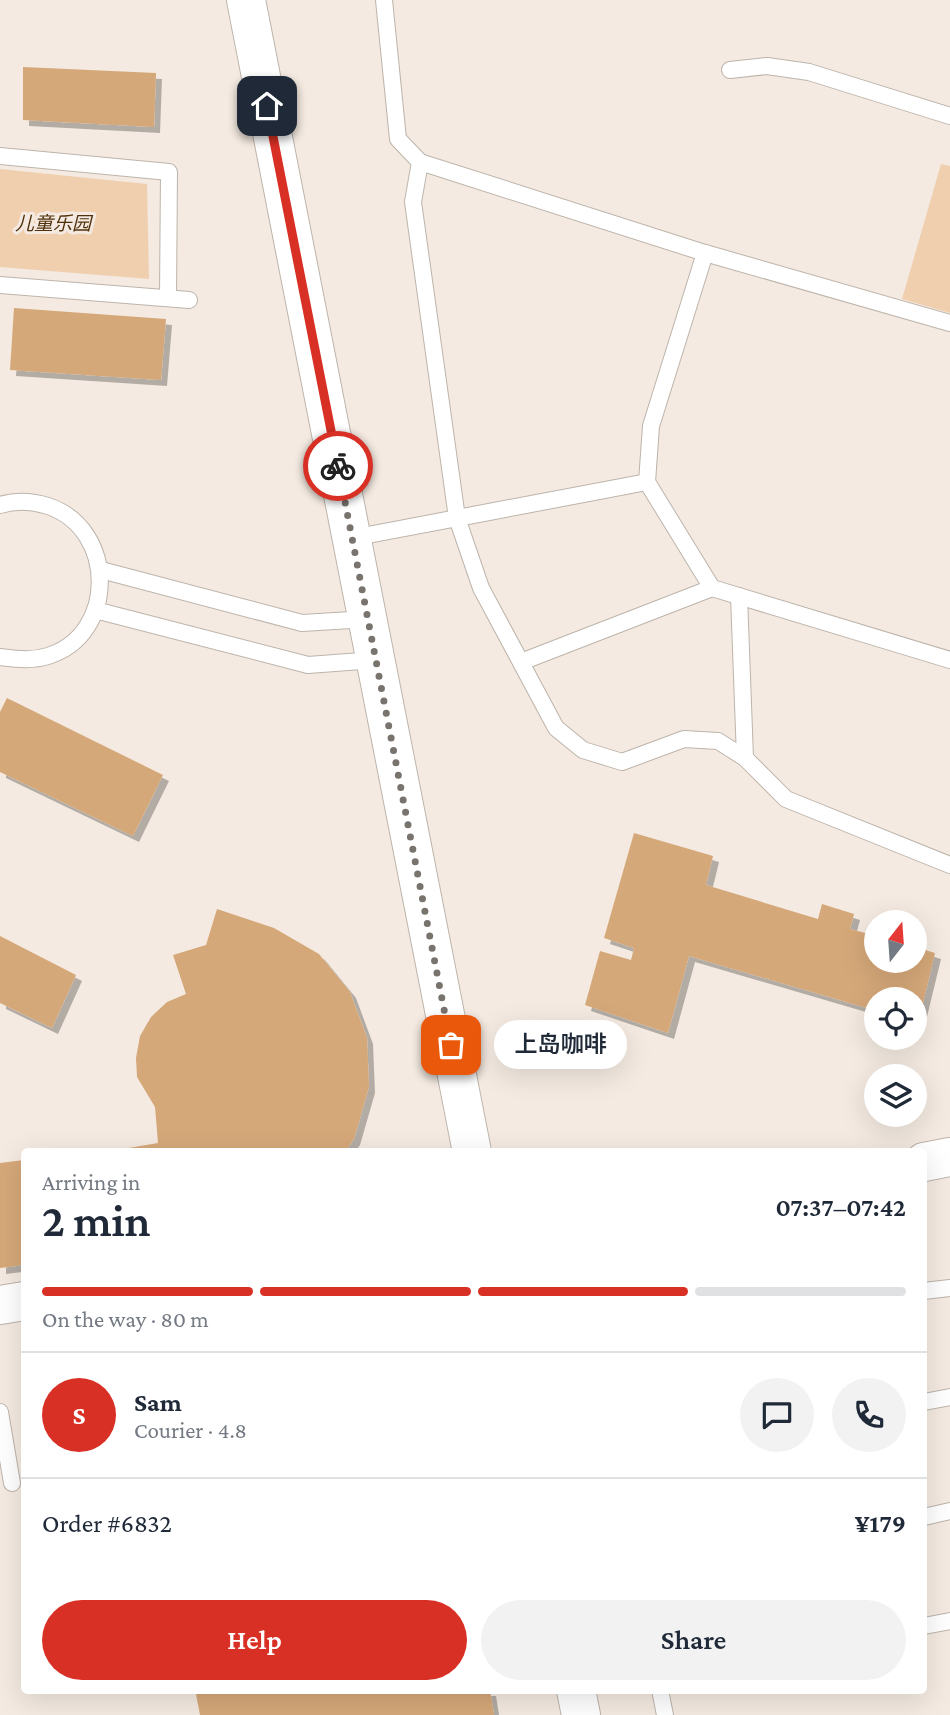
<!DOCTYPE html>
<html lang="en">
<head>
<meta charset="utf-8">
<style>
  :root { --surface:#fff; --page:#f2f2f3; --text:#1f2937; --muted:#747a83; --line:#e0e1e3; --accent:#d93025 }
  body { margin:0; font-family:"Crimson Pro","Noto Sans SC",serif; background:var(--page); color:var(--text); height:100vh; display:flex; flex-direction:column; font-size:26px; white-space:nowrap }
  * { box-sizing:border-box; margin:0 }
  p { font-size:23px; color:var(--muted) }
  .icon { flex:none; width:38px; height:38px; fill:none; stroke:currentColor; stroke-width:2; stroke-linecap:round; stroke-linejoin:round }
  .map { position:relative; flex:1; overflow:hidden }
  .drawer { position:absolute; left:21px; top:1148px; width:906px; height:546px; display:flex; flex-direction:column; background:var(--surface); border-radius:7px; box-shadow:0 7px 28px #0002 }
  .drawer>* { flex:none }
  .needle { width:46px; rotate:17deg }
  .buttons { position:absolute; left:864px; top:910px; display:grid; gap:14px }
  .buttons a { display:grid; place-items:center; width:63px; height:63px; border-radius:50%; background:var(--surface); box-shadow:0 7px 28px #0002; font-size:35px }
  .pin { position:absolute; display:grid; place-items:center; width:60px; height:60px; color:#fff; margin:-30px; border-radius:14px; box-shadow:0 4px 10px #0006 }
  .courier { position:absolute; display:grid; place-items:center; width:70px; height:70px; margin:-35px; border:5px solid #d93025; border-radius:50%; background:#fff; color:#222; box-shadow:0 2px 9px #0007 }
  .bubble { position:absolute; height:49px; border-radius:24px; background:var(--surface); box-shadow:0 7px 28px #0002; font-size:23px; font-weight:600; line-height:49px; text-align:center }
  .overview em { font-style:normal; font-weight:600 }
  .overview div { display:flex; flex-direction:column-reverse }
  .overview { display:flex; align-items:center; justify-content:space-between; height:119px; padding:0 21px }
  h1 { font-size:46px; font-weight:600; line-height:52px }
  .bar { display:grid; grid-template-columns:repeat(4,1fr); gap:10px 7px; align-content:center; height:84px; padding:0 21px }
  .bar i { height:9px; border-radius:5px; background:var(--line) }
  .bar .active { background:var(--accent) }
  .bar p { grid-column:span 4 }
  .line { display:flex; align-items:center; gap:18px; padding:0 21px; border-top:2px solid var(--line) }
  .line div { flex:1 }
  .round { display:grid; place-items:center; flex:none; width:74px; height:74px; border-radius:37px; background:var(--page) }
  .primary-button { display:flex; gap:14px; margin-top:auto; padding:14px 21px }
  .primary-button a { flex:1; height:80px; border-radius:42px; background:var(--accent); color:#fff; font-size:28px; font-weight:600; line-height:80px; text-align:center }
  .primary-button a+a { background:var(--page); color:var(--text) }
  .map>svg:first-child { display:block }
  .green { fill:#f0cfaf }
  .building { fill:#d5a879; filter:url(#shadow) }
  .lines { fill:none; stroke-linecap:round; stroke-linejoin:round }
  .service-casing { stroke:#bdb4ab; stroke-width:18 }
  .tertiary-casing { stroke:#bdb4ab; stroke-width:40 }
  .service { stroke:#fff; stroke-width:16 }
  .tertiary { stroke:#fff; stroke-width:38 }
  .done { stroke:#78736d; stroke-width:7; stroke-dasharray:0 12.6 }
  .route { stroke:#d93025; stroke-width:9 }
  .labels { text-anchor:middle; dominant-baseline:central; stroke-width:6; stroke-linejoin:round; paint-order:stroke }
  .park-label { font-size:19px; font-style:italic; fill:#50310c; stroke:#f4eae1 }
</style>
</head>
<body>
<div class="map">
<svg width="950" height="1715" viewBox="0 0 950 1715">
  <defs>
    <filter id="shadow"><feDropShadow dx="6" dy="6" stdDeviation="0" flood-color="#0004"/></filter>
  </defs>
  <rect width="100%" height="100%" fill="#f4eae1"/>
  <g class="green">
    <polygon points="941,164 950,166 950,313 902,299"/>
    <polygon points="0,169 147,184 149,279 0,267"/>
  </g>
  <g class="building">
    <polygon points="23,67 156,73 154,127 23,120"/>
    <polygon points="14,308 166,319 161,380 10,370"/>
    <polygon points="7,698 163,775 133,836 0,772 0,712"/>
    <polygon points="634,833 713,856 706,885 818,919 822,904 854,914 850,929 877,936 877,961 915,961 915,947 935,953 918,1023 915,1022 915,999 877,999 877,1011 689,956 668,1033 585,1005 600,951 631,960 634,948 604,938"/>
    <polygon points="217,909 274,928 319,954 350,992 367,1038 369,1087 354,1139 345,1152 105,1152 158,1143 155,1107 137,1077 136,1058 140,1036 151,1017 167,1002 186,994 173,955 206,945"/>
    <polygon points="0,936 76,975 52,1028 0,1003"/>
    <polygon points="24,1160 24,1265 0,1268 0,1163"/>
    <polygon points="220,1690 490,1690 494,1715 200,1715 196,1694"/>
  </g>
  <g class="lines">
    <g class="service-casing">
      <g id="service">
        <polyline points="384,0 398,139 420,162 413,202 457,518 481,588 556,728 583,750 622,762 684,739 718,741 745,758 786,799 950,865"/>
        <polyline points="730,70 767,66 809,72 950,116"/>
        <polyline points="0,156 169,172 168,298"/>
        <polyline points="420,162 705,253 950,323"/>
        <polyline points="705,253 651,426 647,482 712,588 950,660"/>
        <polyline points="0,285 189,300"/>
        <path d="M0,505C16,500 32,501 48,506C117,529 117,635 48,656C32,661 17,659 0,657"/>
        <polyline points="352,538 647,482"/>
        <polyline points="101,570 302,623 368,619"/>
        <polyline points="739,596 745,758"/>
        <polyline points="95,610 308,665 375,660"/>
        <polyline points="521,662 712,588"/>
        <polyline points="924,1291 950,1288"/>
        <polyline points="924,1402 950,1397"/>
        <polyline points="0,1412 12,1483"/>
        <polyline points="924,1517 950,1511"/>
        <polyline points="924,1626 950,1621"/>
        <polyline points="660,1690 665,1715"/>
      </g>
    </g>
    <g class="tertiary-casing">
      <g id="tertiary">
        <polyline points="246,0 472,1152"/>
        <polyline points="924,1162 950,1157"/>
        <polyline points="0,1305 24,1301"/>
        <polyline points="576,1690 581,1715"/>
      </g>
    </g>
    <use href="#service" class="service"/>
    <use href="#tertiary" class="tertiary"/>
  </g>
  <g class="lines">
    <polyline class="done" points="338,466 451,1045"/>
    <polyline class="route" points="267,106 338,466"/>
  </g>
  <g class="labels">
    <g class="park-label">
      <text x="53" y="223">儿童乐园</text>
    </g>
  </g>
</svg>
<div class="buttons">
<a><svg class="needle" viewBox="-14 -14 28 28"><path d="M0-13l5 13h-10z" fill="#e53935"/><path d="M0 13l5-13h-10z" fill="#747a83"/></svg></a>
<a><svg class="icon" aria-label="locate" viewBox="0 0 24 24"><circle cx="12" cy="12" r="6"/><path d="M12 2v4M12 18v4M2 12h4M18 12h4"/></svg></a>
<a><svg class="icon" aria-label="layers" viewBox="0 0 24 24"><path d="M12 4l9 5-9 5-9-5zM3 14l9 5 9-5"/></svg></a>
</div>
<div class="pin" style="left:451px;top:1045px;background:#ea580c"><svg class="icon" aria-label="bag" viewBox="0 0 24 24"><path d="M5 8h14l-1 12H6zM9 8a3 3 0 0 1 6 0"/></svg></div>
<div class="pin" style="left:267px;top:106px;background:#1f2937"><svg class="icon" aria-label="home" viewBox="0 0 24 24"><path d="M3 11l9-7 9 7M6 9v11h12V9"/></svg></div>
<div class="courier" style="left:338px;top:466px"><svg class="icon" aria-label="bike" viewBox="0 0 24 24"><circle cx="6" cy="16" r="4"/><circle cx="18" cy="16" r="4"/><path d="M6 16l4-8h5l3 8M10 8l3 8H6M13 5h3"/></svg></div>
<div class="bubble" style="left:494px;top:1020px;width:133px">上岛咖啡</div>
<section class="drawer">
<div class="overview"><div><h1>2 min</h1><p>Arriving in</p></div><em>07:37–07:42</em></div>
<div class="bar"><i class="active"></i><i class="active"></i><i class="active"></i><i></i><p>On the way · 80 m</p></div>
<div class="line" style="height:126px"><b class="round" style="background:var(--accent);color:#fff">S</b><div><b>Sam</b><p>Courier · 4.8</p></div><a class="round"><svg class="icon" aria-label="chat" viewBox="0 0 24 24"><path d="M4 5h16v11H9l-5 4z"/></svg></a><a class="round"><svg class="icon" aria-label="phone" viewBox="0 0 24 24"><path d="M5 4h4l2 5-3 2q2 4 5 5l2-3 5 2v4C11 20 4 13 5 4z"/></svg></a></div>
<div class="line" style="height:91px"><div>Order #6832</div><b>¥179</b></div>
<div class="primary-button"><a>Help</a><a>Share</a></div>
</section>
</div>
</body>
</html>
